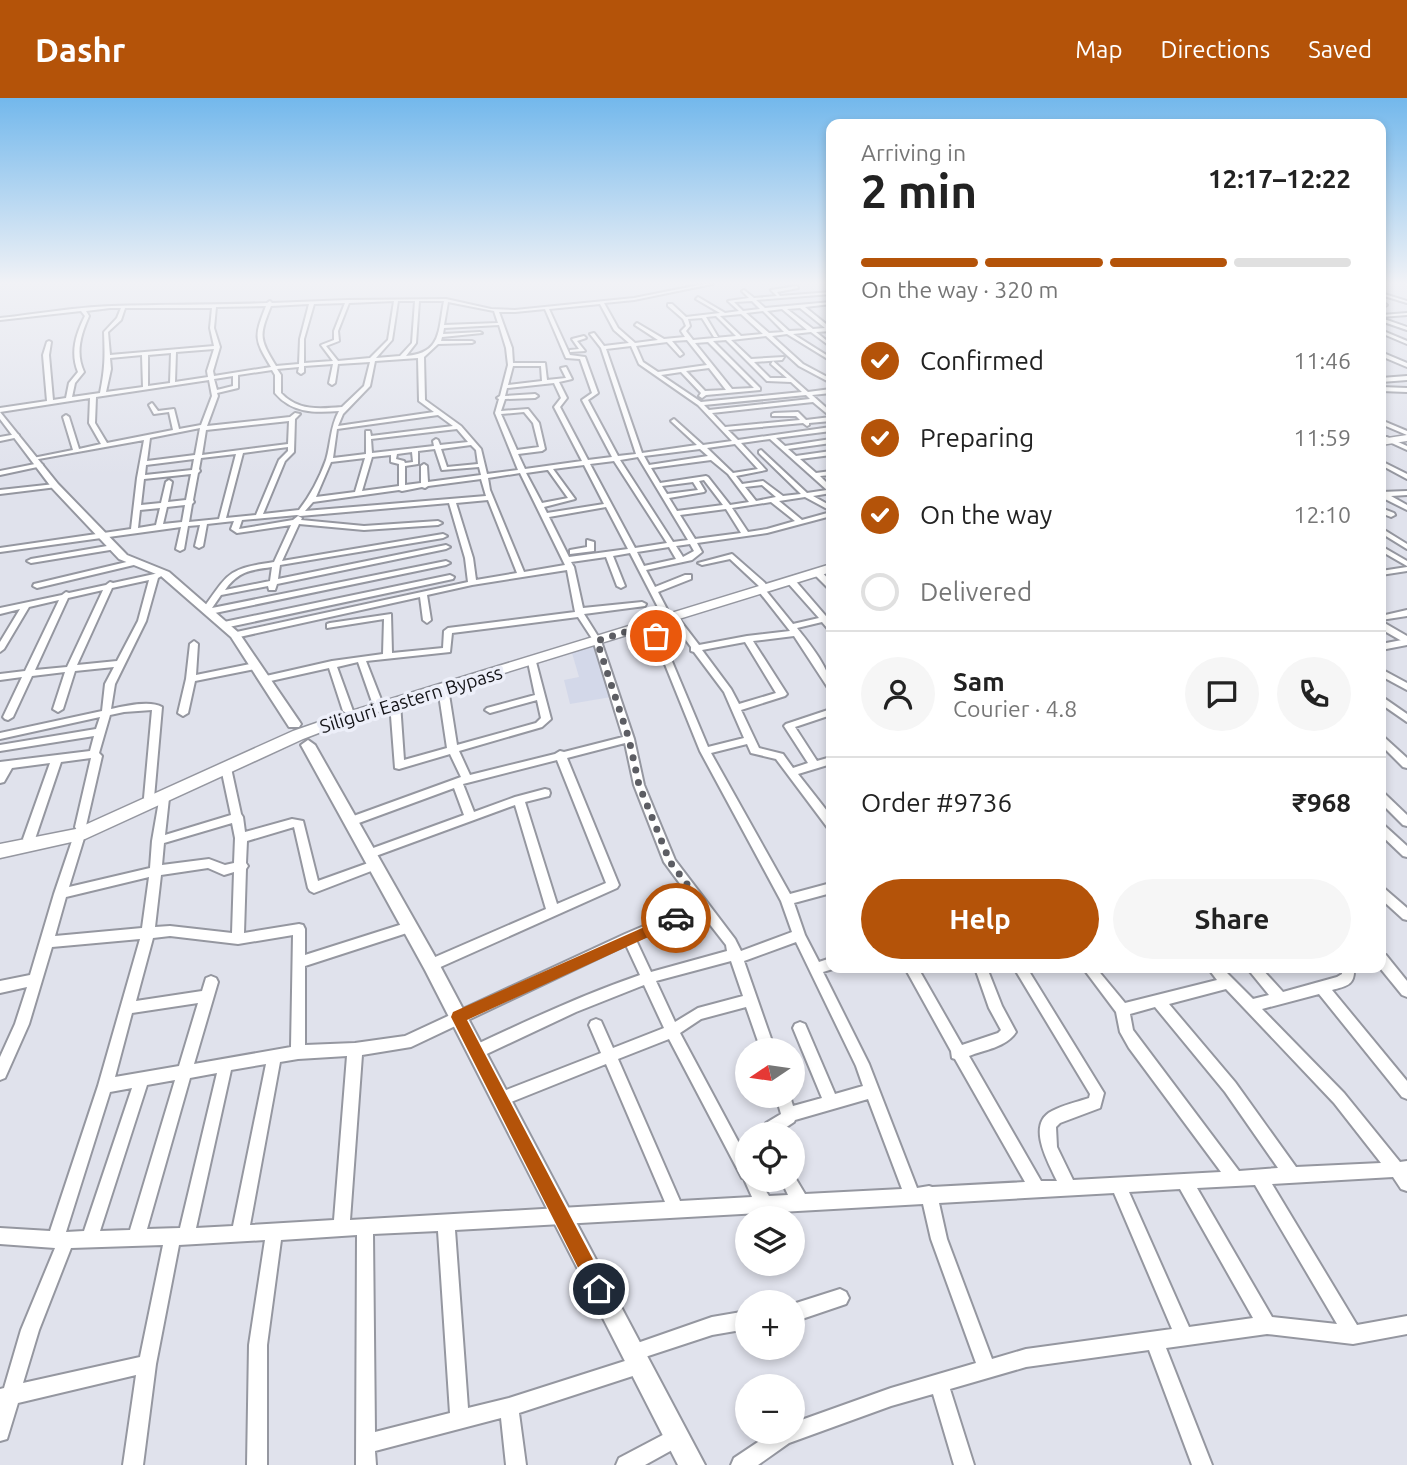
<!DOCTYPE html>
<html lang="en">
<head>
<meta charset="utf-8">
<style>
  :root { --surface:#fff; --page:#f6f6f6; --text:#222; --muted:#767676; --line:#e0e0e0; --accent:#b45309 }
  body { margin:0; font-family:Ubuntu,sans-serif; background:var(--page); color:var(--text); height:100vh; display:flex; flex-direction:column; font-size:26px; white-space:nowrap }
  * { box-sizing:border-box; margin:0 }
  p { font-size:23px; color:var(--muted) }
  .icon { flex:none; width:38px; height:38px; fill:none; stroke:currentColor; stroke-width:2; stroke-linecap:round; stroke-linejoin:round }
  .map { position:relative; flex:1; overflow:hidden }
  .panel { position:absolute; left:826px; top:21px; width:560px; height:854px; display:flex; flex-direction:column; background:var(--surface); border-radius:14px; box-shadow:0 4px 10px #0003 }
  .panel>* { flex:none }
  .needle { width:46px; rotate:257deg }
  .fabs { position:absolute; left:735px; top:940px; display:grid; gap:14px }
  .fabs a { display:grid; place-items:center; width:70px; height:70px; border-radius:50%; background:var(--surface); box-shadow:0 4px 10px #0003; font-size:35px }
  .pin { position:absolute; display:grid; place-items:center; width:60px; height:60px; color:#fff; margin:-30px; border:4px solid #fff; border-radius:50%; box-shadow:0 2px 7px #0007 }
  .courier { position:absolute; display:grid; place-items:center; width:70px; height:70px; margin:-35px; border:5px solid #b45309; border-radius:50%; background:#fff; color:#222; box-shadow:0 2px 9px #0007 }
  .headline em { font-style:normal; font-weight:700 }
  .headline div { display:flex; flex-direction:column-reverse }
  .headline { display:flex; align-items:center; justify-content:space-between; height:119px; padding:0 35px }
  h1 { font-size:46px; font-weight:700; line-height:52px }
  .bar { display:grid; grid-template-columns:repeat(4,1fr); gap:10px 7px; align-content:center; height:84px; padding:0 35px }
  .bar i { height:9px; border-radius:5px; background:var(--line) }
  .bar .current { background:var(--accent) }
  .bar p { grid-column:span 4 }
  .line { display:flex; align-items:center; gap:18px; padding:0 35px; border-top:2px solid var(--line) }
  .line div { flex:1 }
  .round { display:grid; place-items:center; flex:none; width:74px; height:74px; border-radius:37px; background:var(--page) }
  ol { padding:0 35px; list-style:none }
  li { display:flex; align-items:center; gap:21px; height:77px }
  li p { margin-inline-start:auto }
  li .icon { padding:7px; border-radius:50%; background:var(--accent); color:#fff; stroke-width:4 }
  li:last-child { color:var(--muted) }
  li i { width:38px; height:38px; border:4px solid var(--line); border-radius:50% }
  .cta { display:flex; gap:14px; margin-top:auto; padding:14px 35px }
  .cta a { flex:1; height:80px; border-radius:42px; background:var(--accent); color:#fff; font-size:28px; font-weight:700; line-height:80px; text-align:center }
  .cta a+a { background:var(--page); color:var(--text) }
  header { display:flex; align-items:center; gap:42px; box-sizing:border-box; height:98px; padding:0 35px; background:var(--accent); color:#fff }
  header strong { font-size:33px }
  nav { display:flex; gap:38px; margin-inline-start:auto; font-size:24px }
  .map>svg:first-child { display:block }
  .built { fill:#d3d8e9 }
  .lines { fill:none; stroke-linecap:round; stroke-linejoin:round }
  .street-casing { stroke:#9597a0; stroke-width:4 }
  .secondary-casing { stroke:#9597a0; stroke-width:4 }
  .primary-casing { stroke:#9597a0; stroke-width:3 }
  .street { fill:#fff; fill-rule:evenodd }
  .secondary { fill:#fff; fill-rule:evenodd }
  .primary { fill:#fff; fill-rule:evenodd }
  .route { fill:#b45309 }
  .done { stroke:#5c5d63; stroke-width:7; stroke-dasharray:0 12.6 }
  .labels { text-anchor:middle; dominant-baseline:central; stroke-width:7; stroke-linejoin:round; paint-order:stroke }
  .street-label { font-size:19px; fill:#151519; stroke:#edeff9 }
</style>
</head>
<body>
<header>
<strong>Dashr</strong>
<nav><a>Map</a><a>Directions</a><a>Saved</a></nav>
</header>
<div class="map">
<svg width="1407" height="1367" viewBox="0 0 1407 1367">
  <rect width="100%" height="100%" fill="#e0e2ec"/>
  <polygon class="built" points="594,548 611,599 570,606 564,582 579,579 572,555"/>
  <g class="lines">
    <g class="street-casing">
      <g id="street">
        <path d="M704,186H712L634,202L604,205L618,230L635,245L658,242L635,227L637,225L664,241L685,239L681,233L686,228L683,221L668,208V206H672L686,219L720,215L696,201L698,199L725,215L739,213L728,203L749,200L742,193L744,192L754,200L777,198L771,192L797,188L798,190L777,194L780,198L831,194V196L756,202L765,210L831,204V206L805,209L831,230V233L816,234L831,246V249L811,234L793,236L831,260V263L787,236L772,238L803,266L831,281V285L799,268L766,238L731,242L751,261L784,259L782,262L754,264L770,280H787L771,266L773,263L808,294L831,291V295L812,297L831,314V319L813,304L712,315L725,329L800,322L796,318H772V316L774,315L798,314L806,322L831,319V323L809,325V327L807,328L803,325L728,332L738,342L831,329V333L776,340L785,348L831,341V345L788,351L796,358L831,353V357L800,361L816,375L831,373V377L820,378L831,389V395L813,398L831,408V413L805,399L779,403L802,422L831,414V418L767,435L697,445L702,454L692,462L646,472L655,489L685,477H691V481L658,494L670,517H676L699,547L747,538L790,533L757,491L760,489L730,461L702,467L698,465L732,456L765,485L766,487L763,489L793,526L819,520L787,484L786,482L790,480H793L831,524V532L828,531L822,524L797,530C809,545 831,572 831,591L828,590L794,538L753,543L787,596L785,598L741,612L759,650L783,656L793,670L808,665L784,628L786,626L831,611V617L795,629L817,663L831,659V666L798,676L831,718V730L827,729L776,661L751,655L747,646L711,655L790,796L831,785V795L794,805L805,837L819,864L831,860V870H836L823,874L869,966L917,1090L929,1088L932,1089L1025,1084L955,961L952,960L951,953L905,870H918L962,947L998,935L1001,932L989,910L975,870H987L1002,908L1016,934C1007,949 984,952 969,958L1041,1083H1057C1048,1064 1026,1026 1052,1013C1063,1007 1077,1004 1089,1000L1090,996L1014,870H1027L1104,995L1100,1010L1060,1025L1056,1029L1057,1049L1073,1082L1221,1074L1129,950L1120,934L1116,914L1083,870H1096L1125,905L1217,882L1208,870H1222L1253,901L1269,897L1247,870H1261L1283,894L1337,879L1342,876V870H1354C1355,887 1347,888 1332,892L1407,983V1001L1402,999L1319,896L1262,911L1344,995L1400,1064L1407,1063V1093L1401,1091L1393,1079L1272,1086L1357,1227L1407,1218V1236L1353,1246L1267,1236L1166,1250L1212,1367H1192L1149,1252L1026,1269L950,1291L974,1367H954L933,1296L891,1308L789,1345L758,1367H731L734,1360L773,1334H793V1325L891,1290L976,1265L931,1141L923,1106L455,1132L468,1310L509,1300L628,1262L626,1261L623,1255L626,1249L712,1219L747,1213V1231L712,1237L642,1260L645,1262L648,1268L645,1274L519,1315L526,1367H506L501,1320L375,1353L376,1367H356L357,1137L281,1142L267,1247V1367H247L249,1247L265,1142L179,1147L156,1266L143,1367H123L136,1277L18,1305L7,1341L0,1343V1291L4,1290L21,1232L55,1150L0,1146V1130L50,1133L98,988L140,841L52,849L29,926L5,980L0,982V959L15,926L27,889L0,895V883L30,877L54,796L75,734H83L85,737L69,789L150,770L152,743L160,697H168L169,700L165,737L231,717L221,670L226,666L231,670L241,716L243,719L245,734L292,721L303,723L318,783L371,764L375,763L379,764L381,767L379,770L314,795L310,793L308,790L294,729L247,743L246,765L248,768L246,771L244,835L299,826L303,827L305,831V857L409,824L413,825L415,829L413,833L305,868V947L355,945L405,938L625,836L695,806L664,764L634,687L625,645L567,660L619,787L617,790L436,871L431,873L426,871L425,867L426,863L546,811L515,707L373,759H365L363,756L365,753L464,717L454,690L356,726H348L347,723L348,720L461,679L450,656L399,671L395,670L390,605L395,602L400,605L404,662L447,650L438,590L440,588H446L448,590L457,647L536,625L541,620L537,602L490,615L485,612L487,610L535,597L528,564L532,561L536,564L551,621L542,629L459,653L470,677L555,656L560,653L564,654L623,639L593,542L578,519L452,535L450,554L366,563L382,604L377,607L372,604L358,564L337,569L353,613L348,616L343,613L329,570L266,584L261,581L266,578L332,563L383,556L384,521L327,530V526L330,525L391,516L392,555L443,550L444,533L448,530L575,514L567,472L472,487L427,497L431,522L427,525L423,522L420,499L235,540L232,539V535L468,484L465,460L449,405L300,418L297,417L242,422L239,431L293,422L298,418L302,420L301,422L364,428L438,423L442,425L438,427L364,432L299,426L282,463L443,436L447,438L443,440L280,467L278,481L446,447L450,449L446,451L277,486L275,492H269L268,488L221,497L212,510L446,463L450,465L446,467L210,516L203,511C229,474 228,471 274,464L291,427L237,435L231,431L234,423L207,426L203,448L199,450L195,448L200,427L188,428L184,451L180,453L176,451L181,429L0,454V450L131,431L137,380L144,342L33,362V360L73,352L63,319L66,317L69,319L79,351L101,346L89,325L90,300L0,314V310L47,303L43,257L47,244L49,243L51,244L49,257L53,302L66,300L69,285L78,274C70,254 76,236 85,218L81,213L0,222V220C38,216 75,209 112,208C162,206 216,207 267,205L270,203L272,205L348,202L446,201L491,211L515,212L634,200ZM394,203L388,242L370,260L338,263L326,248L339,243L338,233L349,205ZM398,203H415L412,245L400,258L376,260L392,242ZM419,203H444C438,233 442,255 406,258L416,245ZM752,203L760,211L743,213L734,204ZM448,204L494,213L498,225L444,227ZM345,205L334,233V242L321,247L333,263L304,265V241L314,206ZM309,206L300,241L299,266L276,268C259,240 259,238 271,208ZM600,206L614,232L629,245L604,248L594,235L590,236L601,250L636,356L618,358L588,302L598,295L585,259L570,257L549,211ZM266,208C254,239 254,241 271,269L214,278L213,273L220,249L214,230L216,209ZM110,210H121L117,220L104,234C105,259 105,270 100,295L72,299L75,285L84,274C75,255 81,236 89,218L86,213ZM125,210H212L210,230L214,248L110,257L108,234L121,222ZM800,210L825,230L813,231L787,211ZM545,211L566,260L580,261L592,295L582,302L612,359L588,362L560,309L567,300L559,284L572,281L566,269L561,270L566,280L547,282L545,265H513L512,250L499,214H515ZM782,211L807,232L789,233L767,213ZM763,213L784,234L769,235L746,215ZM741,216L763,236L741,238L720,218ZM716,218L736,238L693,242L686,233L690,228L688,221L702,220L714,239H718L706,219ZM499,227L506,250L508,267L500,298L497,300L499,301L495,315L518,372L487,376L481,351L461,328L425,302L424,259L438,246L472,245L474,244L472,243H441L442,239L482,235L480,234L443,236L444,230ZM687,242L707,267L658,274L643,264L636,248L667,244L680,258L683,256L672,243ZM726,242L767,283L791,284L802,294L701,304L661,277L681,274L701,295L699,298L702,300L706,297L760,292V290L713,243ZM708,244L754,290L732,291L695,245ZM631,248L639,266L698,307L732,343L703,347L674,321L671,323L672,324L697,347L642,355L606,251ZM214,251L207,273L208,279L175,284L176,254ZM171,255L170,285L148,288V257ZM142,257L143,289L106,294L111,271L110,260ZM418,260L419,303L434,314L338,328L343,316L370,288L375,263ZM370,264L364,288L342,309C319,311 298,313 281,295V277L277,271L299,269L298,274L301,276L304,274V268L333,266L329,285L332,287L335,285L338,266ZM513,268H541L542,283L508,287ZM709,270L726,292L705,293L686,273ZM272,272L275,277V295C292,315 314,315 339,313C330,329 331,345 326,362C320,379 310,398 299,412L263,416L285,363L294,354L295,321L300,316L295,315L290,319L207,328L218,298L217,295L238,290V277ZM233,278V288L217,292L214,281ZM209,282L212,298L201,327L179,331L174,311L158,313L152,305L149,307L154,316L169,314L173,332L107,345L95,325L96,299ZM554,285L561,300L554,309L582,363L525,371L518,356L542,353L545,351L539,325L528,311L501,313L505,301L535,300L538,298L535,296L505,298L507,290ZM806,297L810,301L709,312L704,307ZM524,314L533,325L539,349L517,352L501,316ZM438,317L453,328L371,338L370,333H366V356L333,360L337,331ZM289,323L288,346L202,357L206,332ZM200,330L195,357L147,363L150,340ZM457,331L468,344L440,347L438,342L436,341L433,343L434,348L372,355L371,341ZM770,341L827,392L807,395L761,352L759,353V355L801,396L783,398L763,383L742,386L736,378L766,372L741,345ZM735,346L758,371L733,375L707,350ZM471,347L476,352L478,366L447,369L441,351ZM288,349V353L279,362L256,417L226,420L243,355ZM435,351L442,372L479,369L481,377L428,384L427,368L424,366L421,368V385L405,387V368L418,366V353ZM700,351L708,358L649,367L644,358ZM412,354L413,364L405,365L404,363L396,361L397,356ZM236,356L219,421L189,424L192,406L194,404L193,402L198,375L200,373L199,371L201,360ZM391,357V364L399,366V388L362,393L372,359ZM638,359L688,442L673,444L620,362ZM365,360L355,394L316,399L331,364ZM194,361L192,372L145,377L146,367ZM711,362L728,376L749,404L730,407L708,379L706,378L660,385L651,370ZM614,363L667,445L635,450L590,366ZM584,367L604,406L547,415L544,409L575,401L553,371ZM547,372H548L568,400L542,405L526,375ZM520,375L565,467L524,474L490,392L488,380ZM191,376L186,402L168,404L172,384L169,382L166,384L161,405L141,407L144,381ZM481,381L486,398L305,413L313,404L399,392L402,393L422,389L425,390L428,388ZM704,382L723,407L677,413L669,400L704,394L705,393L699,383ZM693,384L698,392L667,396L662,388ZM762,387L776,399L756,403L745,389ZM488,402L517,475L476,482L473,460L456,405ZM771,404L795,423L767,431L748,434L732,410ZM185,407L182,424L163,426L167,409ZM606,409L628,451L569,459L549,419ZM160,410L156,427L138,430L140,412ZM726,411L741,435L695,441L680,417ZM690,446L694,453L683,459L676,448ZM669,449L676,461L644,468L637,454ZM630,455L662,517L663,519H669L691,549V553L694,554L724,594L744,640L708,649L668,554L650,525H644L643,527L660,554L700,653L781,803L792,834L741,853L735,841L675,762L644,687L634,641L601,543L584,516L645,508L646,506L642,504L583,510L574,469L571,464L606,459L617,488L621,490L625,488L613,458ZM272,469L270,483L225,492C238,473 251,472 272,469ZM745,544L776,595L739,606L731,591L702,552ZM557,662L606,785L557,806L525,704L549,698L550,695L549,692L545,691L515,699L474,714L463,686ZM232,725L235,740L234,765L225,767L209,761L162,767L164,745ZM208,770L224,777L234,774L232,835L170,828L155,829L161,777ZM149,779L142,830L55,838L66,799ZM701,815L726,847L727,853L651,874L636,842ZM293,837L291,949L194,966L218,884L216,880L211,878L206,880L202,893L136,903L153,840L170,838L238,846ZM796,844L856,968L863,988L835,996L805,926L800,924L795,926L793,930L822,1000L793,1008L790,998H776L781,1016L766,1025L762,1036H776L794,1024L795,1022L868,1001L902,1091L805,1096L793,1076V1082H781L788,1097L769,1098L759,1082H747V1060L680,935L701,921L746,909L761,952H775L744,863ZM626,847L640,877C582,897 526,923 471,949L469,954L471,959L476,961L576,914L644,887L664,930L613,950L601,923L596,921L591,923L589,927L601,955L496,996L494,1001L496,1006L501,1008L606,966L665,1104L350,1122L362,957L411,949ZM731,863L743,898L698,910L675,924L656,883ZM1226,891L1334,1005L1381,1065L1296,1069L1235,984L1169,906ZM198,905L179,968L115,979L132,915ZM1155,909L1225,994L1278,1070L1239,1073L1133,932L1130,916ZM669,941L742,1080L744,1081L752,1099L680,1103L618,961ZM347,958L334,1122L250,1127L280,964L298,961ZM266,966L233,1128L196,1130L231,972ZM217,975L180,1130L147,1131L190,980ZM175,982L130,1132L100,1133L147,987ZM132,990L84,1133L66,1134L110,994ZM1255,1087L1337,1226L1272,1219L1197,1090ZM1180,1091L1253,1220L1189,1229L1129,1094ZM1114,1095L1172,1231L1026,1251L992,1261L947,1141L939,1105ZM438,1133L450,1315L375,1334L373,1136ZM163,1147L140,1259L23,1285L39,1232L71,1150Z"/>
        <polygon points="1381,195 1407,203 1407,205 1381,197"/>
        <polygon points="1381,204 1387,207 1385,208 1381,207"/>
        <polygon points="1407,215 1407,217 1381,219 1382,217"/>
        <polygon points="1381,220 1407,229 1407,232 1381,223"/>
        <polygon points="1381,232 1407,243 1407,246 1381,235"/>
        <polygon points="584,238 586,240 577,243 585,253 570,254 570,252 579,251 572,241"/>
        <polygon points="1381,254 1407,265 1407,269 1381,258"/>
        <polygon points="1407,278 1407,282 1381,284 1381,280"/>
        <polygon points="1381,289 1407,290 1407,294 1381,293"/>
        <polygon points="1381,322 1407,333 1407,337 1381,326"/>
        <polygon points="17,336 19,337 19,339 0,343 0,339"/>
        <polygon points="1383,339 1387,339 1407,348 1407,352 1383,341"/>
        <polygon points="1381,363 1407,376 1407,381 1381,367"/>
        <polygon points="40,365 43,367 42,368 0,377 0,373"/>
        <polygon points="55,386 58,388 57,389 0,396 0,392"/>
        <polygon points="1407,393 1407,397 1391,398 1407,407 1407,412 1381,399 1381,394"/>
        <polygon points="1381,410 1394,415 1395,417 1391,419 1381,415"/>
        <polygon points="1381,430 1407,446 1407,451 1381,435"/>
        <polygon points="587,442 594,444 594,453 570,456 570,452 587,449"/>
        <polygon points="113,447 117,449 116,451 31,465 27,463 31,461"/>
        <polygon points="1381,448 1407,463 1407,468 1381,453"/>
        <polygon points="135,462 139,464 138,466 37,490 33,488 34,486"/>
        <polygon points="1407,469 1407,473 1381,477 1381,473"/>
        <polygon points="814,472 820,472 831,484 831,490 828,490 814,476"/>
        <path d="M159,475L163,477L158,480L146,523L115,586L111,611C125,608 150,602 162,609L154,700L149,704L144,700L152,612L124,614L110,617L99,655L102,658L85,732H77L75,729L91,660L61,664L35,741L33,744H25L23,741L50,665L12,670L4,684L0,685V664L90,653L94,638L0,653V647L96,631L100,619L0,641V635L102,613L105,586L114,569L75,573L63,611L58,614L53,611L65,574L32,578L13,619L8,622L5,621L3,619L22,579L0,582V576L25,573L59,502L29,509L4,551L0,554V544L20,511L0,516V510L62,497L66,494L69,495L106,487L110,484L113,485ZM149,482L138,523L117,563L77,567L112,490ZM103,492L67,569L35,572L68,500Z"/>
        <polygon points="450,477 454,479 453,481 224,530 220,527 224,524"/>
        <polygon points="1407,512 1407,518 1381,522 1381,518"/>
        <polygon points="1407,541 1407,547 1381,552 1381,546"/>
        <polygon points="194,543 198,546 196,577 255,565 260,568 255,571 195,583 188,615 183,618 178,615 186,581 190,546"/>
        <polygon points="1381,571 1407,585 1407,592 1381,578"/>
        <polygon points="1381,598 1407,616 1407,624 1381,606"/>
        <polygon points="1381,639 1385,640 1407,660 1407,670 1403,669 1381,647"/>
        <polygon points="1381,695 1385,696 1407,717 1407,728 1403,727 1381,705"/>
        <polygon points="1381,727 1385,728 1407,748 1407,759 1403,758 1381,737"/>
        <polygon points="1381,789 1385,791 1407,810 1407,822 1403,821 1381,801"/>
        <polygon points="1381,856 1386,857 1407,883 1407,899 1402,897 1380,870"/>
        <polygon points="840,1191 846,1194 849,1200 846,1206 793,1224 793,1206"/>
        <polygon points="676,1330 683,1332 685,1339 683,1346 645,1367 616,1367 619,1360"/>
      </g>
    </g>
    <g class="secondary-casing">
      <g id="secondary">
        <polygon points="0,314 58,386 127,457 169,474 239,535 299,623 301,626 299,629 289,629 231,539 161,478 119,461 52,390 0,321"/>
        <polygon points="1381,523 1407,538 1407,546 1381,531"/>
        <polygon points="308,642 315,647 437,862 705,1367 678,1367 425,872 301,647"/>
      </g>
    </g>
    <g class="primary-casing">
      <g id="primary">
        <polygon points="1407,337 1407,343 1381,347 1381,341"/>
        <polygon points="831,466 831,474 355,621 303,641 85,741 0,760 0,746 76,731 293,633 345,615"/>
      </g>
    </g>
    <use href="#street" class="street"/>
    <use href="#secondary" class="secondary"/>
    <use href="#primary" class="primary"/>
  </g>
  <linearGradient id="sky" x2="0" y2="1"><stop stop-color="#73b8ec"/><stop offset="0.49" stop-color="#f1f2f6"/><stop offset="1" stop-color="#f1f2f6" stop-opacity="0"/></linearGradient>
  <rect width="1407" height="377" fill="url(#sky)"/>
  <polygon class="route" points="676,815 681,816 681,824 467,922 605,1184 608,1191 605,1197 599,1200 592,1197 451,919 453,914"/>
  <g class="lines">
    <polyline class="done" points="656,538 647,527 597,543 629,641 639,687 670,764 704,808 676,820"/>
  </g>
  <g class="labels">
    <g class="street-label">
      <text transform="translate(411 601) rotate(-17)">Siliguri Eastern Bypass</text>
    </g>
  </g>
</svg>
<div class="fabs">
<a><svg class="needle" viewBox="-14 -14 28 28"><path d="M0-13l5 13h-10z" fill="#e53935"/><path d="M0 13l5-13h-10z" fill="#767676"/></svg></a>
<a><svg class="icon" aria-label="locate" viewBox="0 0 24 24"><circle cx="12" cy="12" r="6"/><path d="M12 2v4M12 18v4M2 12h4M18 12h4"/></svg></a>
<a><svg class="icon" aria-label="layers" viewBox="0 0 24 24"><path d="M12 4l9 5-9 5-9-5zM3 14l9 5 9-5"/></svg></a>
<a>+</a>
<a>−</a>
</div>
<div class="pin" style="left:656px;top:538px;background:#ea580c"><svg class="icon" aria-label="bag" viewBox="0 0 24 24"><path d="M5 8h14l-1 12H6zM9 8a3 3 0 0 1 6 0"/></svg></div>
<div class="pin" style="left:599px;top:1191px;background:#1f2937"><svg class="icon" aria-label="home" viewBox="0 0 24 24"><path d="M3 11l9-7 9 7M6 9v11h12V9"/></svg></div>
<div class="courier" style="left:676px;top:820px"><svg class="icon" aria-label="car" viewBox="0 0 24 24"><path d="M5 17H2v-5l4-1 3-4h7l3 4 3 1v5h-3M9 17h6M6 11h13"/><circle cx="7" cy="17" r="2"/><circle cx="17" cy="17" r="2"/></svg></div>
<section class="panel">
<div class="headline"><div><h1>2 min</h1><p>Arriving in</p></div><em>12:17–12:22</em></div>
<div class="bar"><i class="current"></i><i class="current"></i><i class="current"></i><i></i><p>On the way · 320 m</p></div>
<ol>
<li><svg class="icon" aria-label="check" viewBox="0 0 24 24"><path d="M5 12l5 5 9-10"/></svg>Confirmed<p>11:46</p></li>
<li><svg class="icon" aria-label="check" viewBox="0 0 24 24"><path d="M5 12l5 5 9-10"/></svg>Preparing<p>11:59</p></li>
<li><svg class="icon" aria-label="check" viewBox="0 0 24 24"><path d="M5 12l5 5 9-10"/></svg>On the way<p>12:10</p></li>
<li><i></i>Delivered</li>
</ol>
<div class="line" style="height:126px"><a class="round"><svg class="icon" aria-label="person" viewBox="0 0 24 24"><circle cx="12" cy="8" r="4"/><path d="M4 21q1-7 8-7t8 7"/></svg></a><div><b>Sam</b><p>Courier · 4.8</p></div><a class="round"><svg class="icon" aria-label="chat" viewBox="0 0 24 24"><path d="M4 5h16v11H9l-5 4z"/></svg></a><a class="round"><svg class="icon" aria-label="phone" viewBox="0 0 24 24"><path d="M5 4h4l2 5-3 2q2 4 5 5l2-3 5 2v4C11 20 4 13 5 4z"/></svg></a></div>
<div class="line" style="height:91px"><div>Order #9736</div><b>₹968</b></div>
<div class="cta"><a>Help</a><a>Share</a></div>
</section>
</div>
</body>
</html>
